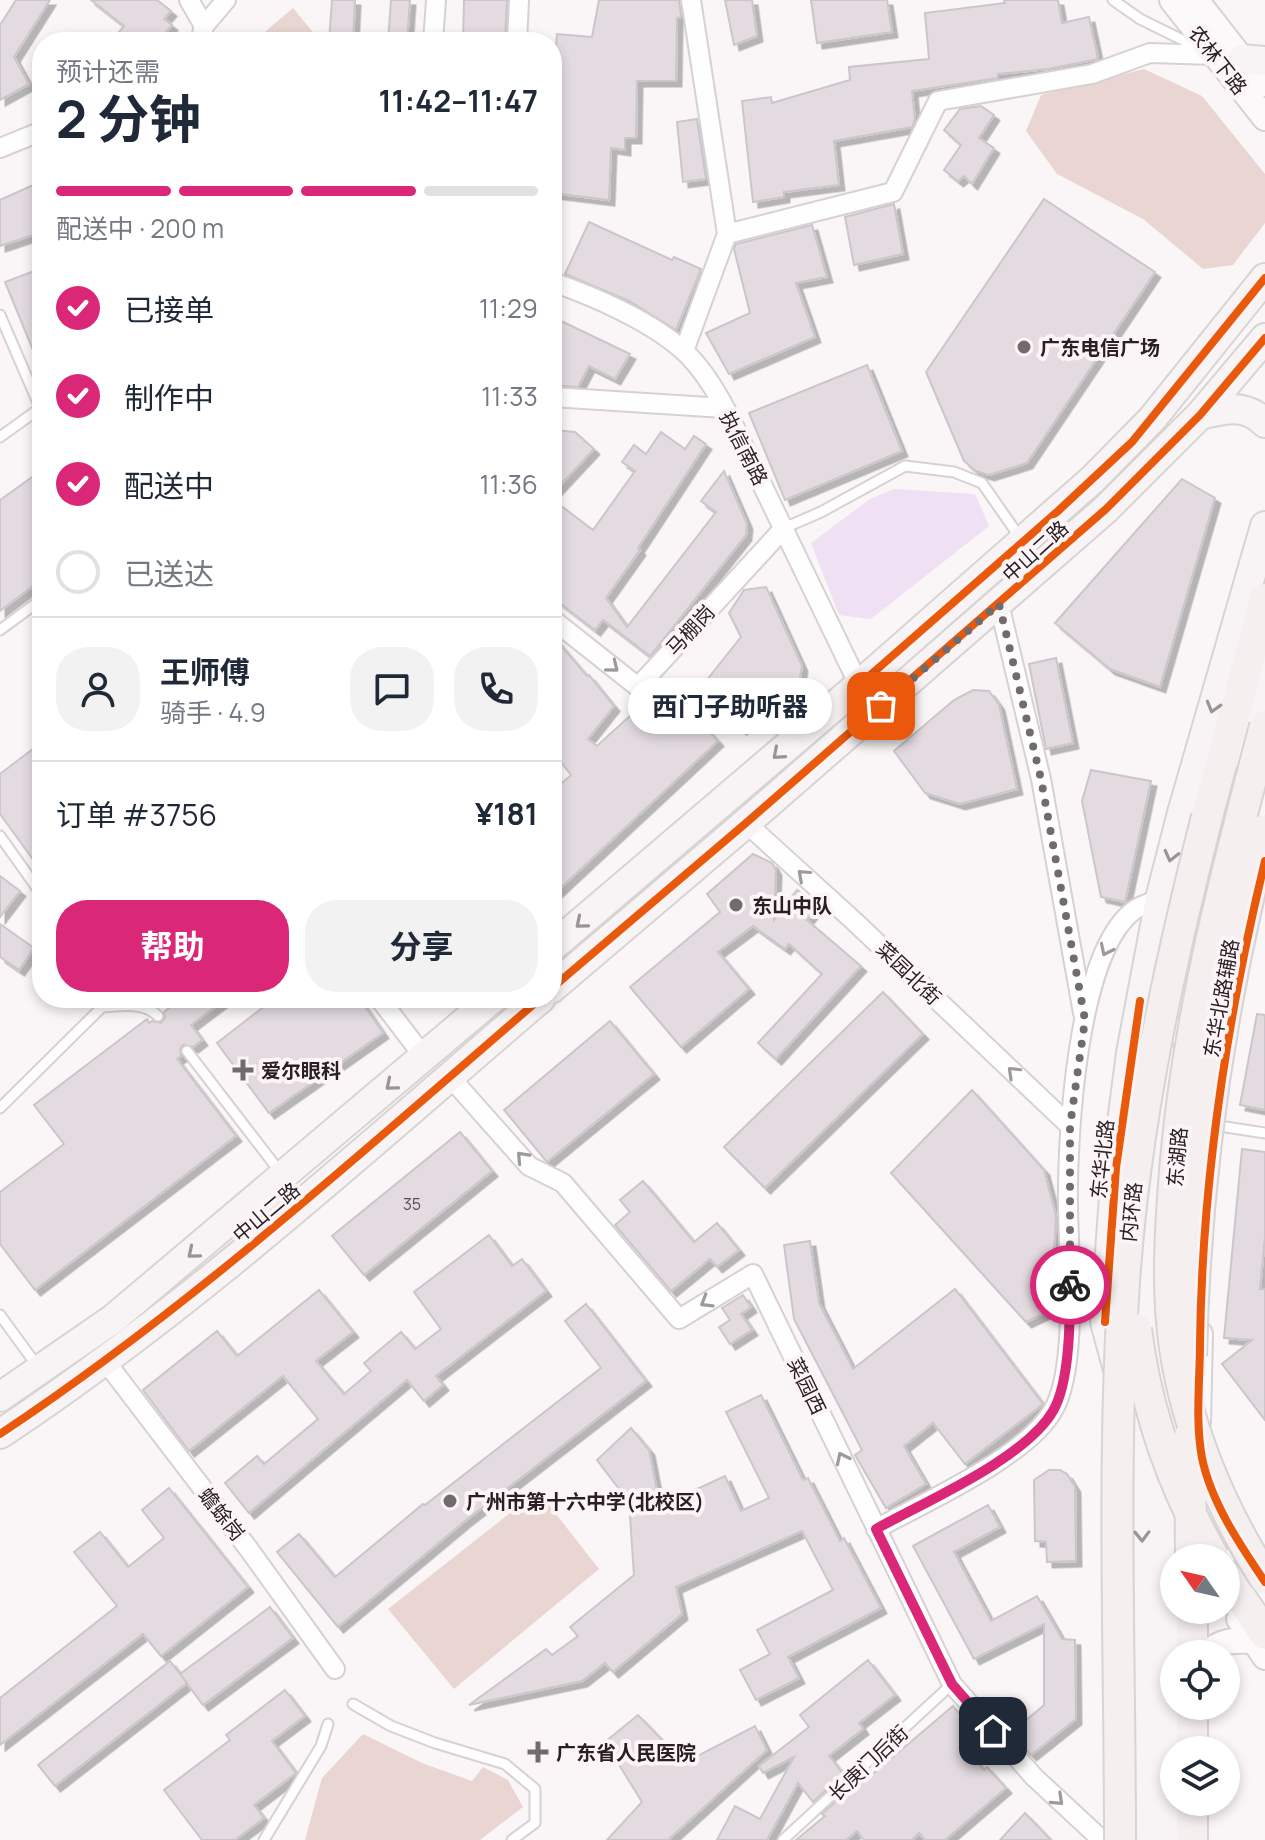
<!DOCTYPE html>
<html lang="zh">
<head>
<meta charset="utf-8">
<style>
  :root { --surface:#fff; --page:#f2f2f3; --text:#1f2937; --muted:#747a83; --line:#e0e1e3; --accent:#db2777 }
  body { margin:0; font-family:Manrope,"Noto Sans SC",sans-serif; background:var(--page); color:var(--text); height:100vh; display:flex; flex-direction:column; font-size:30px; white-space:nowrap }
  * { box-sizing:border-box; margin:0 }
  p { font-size:26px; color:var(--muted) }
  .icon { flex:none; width:44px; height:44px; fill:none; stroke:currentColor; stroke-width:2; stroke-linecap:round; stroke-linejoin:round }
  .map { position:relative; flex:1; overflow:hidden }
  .details { position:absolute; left:32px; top:32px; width:530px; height:976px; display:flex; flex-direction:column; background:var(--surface); border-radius:32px; box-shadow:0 4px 12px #0003 }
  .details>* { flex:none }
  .needle { width:52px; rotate:304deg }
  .fabs { position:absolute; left:1160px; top:1544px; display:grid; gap:16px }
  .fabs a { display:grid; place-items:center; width:80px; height:80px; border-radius:50%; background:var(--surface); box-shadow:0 4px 12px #0003; font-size:40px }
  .pin { position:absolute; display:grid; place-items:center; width:68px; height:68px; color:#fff; margin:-34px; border-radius:16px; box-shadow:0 4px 12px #0006 }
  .courier { position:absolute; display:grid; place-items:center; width:80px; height:80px; margin:-40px; border:6px solid #db2777; border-radius:50%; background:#fff; color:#222; box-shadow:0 2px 10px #0007 }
  .bubble { position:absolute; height:56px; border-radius:28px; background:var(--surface); box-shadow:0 4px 12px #0003; font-size:26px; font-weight:700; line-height:56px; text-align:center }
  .summary em { font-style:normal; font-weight:700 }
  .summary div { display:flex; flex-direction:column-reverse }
  .summary { display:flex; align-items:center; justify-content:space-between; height:136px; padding:0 24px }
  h1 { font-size:52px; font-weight:700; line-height:60px }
  .bar { display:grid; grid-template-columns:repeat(4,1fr); gap:12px 8px; align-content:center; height:96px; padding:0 24px }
  .bar i { height:10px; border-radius:6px; background:var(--line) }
  .bar .current { background:var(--accent) }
  .bar p { grid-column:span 4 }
  .line { display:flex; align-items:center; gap:20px; padding:0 24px; border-top:2px solid var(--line) }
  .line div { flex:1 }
  .round { display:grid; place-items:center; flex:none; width:84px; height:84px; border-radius:32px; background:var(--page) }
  ol { padding:0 24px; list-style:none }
  li { display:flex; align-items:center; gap:24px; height:88px }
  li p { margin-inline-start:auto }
  li .icon { padding:8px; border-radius:50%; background:var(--accent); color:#fff; stroke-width:4 }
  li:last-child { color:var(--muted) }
  li i { width:44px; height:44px; border:4px solid var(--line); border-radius:50% }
  .action { display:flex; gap:16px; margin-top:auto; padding:16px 24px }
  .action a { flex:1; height:92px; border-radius:32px; background:var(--accent); color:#fff; font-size:32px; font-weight:700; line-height:92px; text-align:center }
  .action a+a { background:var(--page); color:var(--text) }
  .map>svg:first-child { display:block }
  .green { fill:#e9d6d2 }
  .water { fill:#efe0f4 }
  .building { fill:#e3dbe0; stroke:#cbc6c9; stroke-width:2; filter:url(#shadow) }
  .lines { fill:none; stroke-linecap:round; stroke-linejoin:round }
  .service-casing { stroke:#d7d1d3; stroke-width:13 }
  .minor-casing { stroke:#d7d1d3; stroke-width:22 }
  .secondary-casing { stroke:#d7d1d3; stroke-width:28 }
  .primary-casing { stroke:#d7d4d4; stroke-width:32 }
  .trunk-casing { stroke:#d7d4d4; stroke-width:34 }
  .service { stroke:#fefefe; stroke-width:9 }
  .minor { stroke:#fefefe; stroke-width:18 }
  .secondary { stroke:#fbf9f9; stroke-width:24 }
  .primary { stroke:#f8f3f4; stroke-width:28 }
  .trunk { stroke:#f6eff0; stroke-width:30 }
  .trunk-bridge-casing { stroke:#d7d4d4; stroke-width:34; stroke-linecap:butt }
  .trunk-bridge { stroke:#f6eff0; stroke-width:30 }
  .cycleway-casing { stroke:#fcf4f6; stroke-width:13 }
  .cycleway { stroke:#e8590c; stroke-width:8 }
  .oneway { stroke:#9e9a9b }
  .oneway2 { stroke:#9a9496 }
  .done { stroke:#726b6d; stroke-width:8; stroke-dasharray:0 14.4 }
  .route { stroke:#db2777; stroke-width:10 }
  .poi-dot { fill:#726b6d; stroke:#fcf4f6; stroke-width:3 }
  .labels { text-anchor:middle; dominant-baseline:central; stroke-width:8; stroke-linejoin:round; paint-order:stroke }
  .number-label { font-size:16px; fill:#574f52 }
  .street-label { font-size:20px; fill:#282023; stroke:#fcf4f6 }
  .poi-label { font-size:20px; font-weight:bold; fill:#282023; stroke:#fcf4f6; text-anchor:start }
</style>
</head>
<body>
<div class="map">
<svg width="1265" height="1840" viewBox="0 0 1265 1840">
  <defs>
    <filter id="shadow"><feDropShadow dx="5.5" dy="5.5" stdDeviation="0" flood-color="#0004"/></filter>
  </defs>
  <rect width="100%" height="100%" fill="#faf6f7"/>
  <g class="green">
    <polygon points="293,8 321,42 252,42 253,42"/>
    <polygon points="1144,69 1202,96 1265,174 1265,223 1233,265 1203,269 1143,219 1057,174 1026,131 1041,95"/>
    <polygon points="538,1491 599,1569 454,1689 388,1609"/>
    <polygon points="363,1734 422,1763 472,1781 483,1767 508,1780 523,1807 480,1840 305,1840 322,1778"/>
  </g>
  <polygon class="water" points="894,489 975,494 989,526 871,619 839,615 811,543 870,499"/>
  <g class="building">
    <polygon points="16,0 50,0 14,57 29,84 0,100 0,25"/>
    <polygon points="91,0 157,0 171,11 164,19 172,25 158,42 130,42 119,32 124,26"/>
    <polygon points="332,0 355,0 353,42 329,42"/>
    <polygon points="391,0 410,0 407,42 388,42"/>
    <polygon points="464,0 507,0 505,42 463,42"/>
    <polygon points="599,0 679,0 681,17 677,18 676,81 637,81 636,138 625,138 625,150 611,148 609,200 552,193 552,94 557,34 592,37"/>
    <polygon points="725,0 752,0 757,36 734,45"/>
    <polygon points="811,0 887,0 892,32 817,43"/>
    <polygon points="1004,0 1058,0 1062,23 1089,17 1098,59 1048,69 998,74 998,78 912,91 915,120 912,127 834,141 839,185 784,192 784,197 753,202 742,101 771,97 772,103 850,80 849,67 929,59 925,13 1005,3"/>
    <polygon points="981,106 994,115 979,138 994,148 972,184 964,176 958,181 944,170 961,145 944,130 960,109"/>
    <polygon points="697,119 706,179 683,182 677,122"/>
    <polygon points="42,181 42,232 0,246 0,200"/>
    <polygon points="1044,199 1155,272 1027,463 989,475 976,471 964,461 926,372"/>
    <polygon points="894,204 903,254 854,265 845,217"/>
    <polygon points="589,222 672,260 674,257 701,269 676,330 629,301 565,274"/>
    <polygon points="812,225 827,277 796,283 815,337 729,374 706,333 750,313 734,249 736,244"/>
    <polygon points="42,268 42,372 5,282"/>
    <polygon points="559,320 630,354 615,379 589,366 578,387 552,385 552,333"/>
    <polygon points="867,365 902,451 785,500 749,413"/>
    <polygon points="552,430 575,432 594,449 552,494"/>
    <polygon points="661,432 685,449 694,436 706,444 638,548 640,550 606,598 627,627 716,512 701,501 724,471 747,524 746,535 650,656 603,620 595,630 552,597 552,499 593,530 635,471 622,462 634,445 646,454"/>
    <polygon points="42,470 42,579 0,611 0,500"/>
    <polygon points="1182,479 1215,498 1160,687 1110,669 1055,623"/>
    <polygon points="766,587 802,666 800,678 741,729 706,681 741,637 729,613 744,590"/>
    <polygon points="552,635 587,676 589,675 614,706 588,739 597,746 666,683 718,741 552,896 552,792 571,775 552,751"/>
    <polygon points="1056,658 1073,743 1046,749 1029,664"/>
    <polygon points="973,690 989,691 999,705 1017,789 960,804 925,793 894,751 954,700"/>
    <polygon points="42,742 42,872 0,814 0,774"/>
    <polygon points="1091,770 1151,781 1125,902 1101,897 1082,801"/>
    <polygon points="753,854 772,863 776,870 774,920 797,890 818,905 807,920 861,966 776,1059 758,1043 822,974 789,944 785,949 753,926 718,952 749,989 681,1047 630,987 720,912 707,894"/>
    <polygon points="0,876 20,891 0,917"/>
    <polygon points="0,924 34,948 19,970 0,957"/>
    <polygon points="883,992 923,1034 765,1188 724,1147"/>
    <polygon points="182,998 227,998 191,1025 202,1040 193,1047 183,1045 180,1049 181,1056 177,1059 236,1136 35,1290 0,1244 0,1192 64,1144 34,1105 147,1019 149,1023 152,1021 161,1023 165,1018 164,1012"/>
    <polygon points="275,998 359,998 383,1033 269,1113 217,1043"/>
    <polygon points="1257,1014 1265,1015 1265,1110 1240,1105"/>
    <polygon points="610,1021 654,1074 547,1162 504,1110"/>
    <polygon points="972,1090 1044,1170 1056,1216 1051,1310 1026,1322 891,1173"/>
    <polygon points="460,1132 492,1171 364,1275 332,1236"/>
    <polygon points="1242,1149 1265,1152 1265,1236 1260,1289 1265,1289 1265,1420 1222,1364 1252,1340 1224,1338"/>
    <polygon points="643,1181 694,1242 717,1223 739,1250 717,1267 710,1259 671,1291 615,1225 630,1212 620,1200"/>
    <polygon points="489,1235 512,1266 522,1259 546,1291 436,1376 443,1385 424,1401 407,1380 249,1513 225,1483 257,1456 264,1464 318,1419 283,1376 189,1451 143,1390 217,1331 237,1356 319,1290 353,1332 316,1361 344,1394 371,1371 364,1363 401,1332 415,1349 441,1329 414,1292"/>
    <polygon points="810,1241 819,1303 853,1369 955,1289 1043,1404 965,1464 933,1423 904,1446 926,1484 886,1508 855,1455 862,1450 794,1319 784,1245"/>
    <polygon points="743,1295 751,1307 741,1314 752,1330 730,1344 719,1327 730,1320 722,1308"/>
    <polygon points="586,1304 646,1381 465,1521 338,1627 277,1552 299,1534 335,1577 423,1504 425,1505 601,1368 565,1321"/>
    <polygon points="761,1395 803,1480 808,1478 840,1541 844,1538 881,1608 788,1657 799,1678 756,1700 740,1670 770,1654 757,1630 833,1590 802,1531 676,1587 682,1614 613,1672 605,1663 582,1681 469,1705 546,1649 552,1655 578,1636 570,1627 634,1575 629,1502 597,1460 631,1428 649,1450 660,1506 725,1476 741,1511 769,1498 726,1412"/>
    <polygon points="1049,1470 1060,1470 1067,1474 1075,1487 1076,1561 1047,1562 1046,1542 1035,1541 1034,1480"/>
    <polygon points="169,1488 248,1587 161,1656 143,1634 0,1745 0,1698 117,1606 74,1552 100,1532 128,1567 164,1538 142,1510"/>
    <polygon points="988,1505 1000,1527 954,1552 991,1621 1037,1596 1062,1639 1075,1640 1076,1719 1031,1755 1011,1733 1044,1705 1044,1624 974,1659 913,1546"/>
    <polygon points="270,1607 293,1638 203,1705 180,1674"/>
    <polygon points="868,1660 895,1695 859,1723 863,1729 829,1756 843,1774 813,1802 798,1783 767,1840 717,1840 735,1806 760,1819 794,1757 763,1773 759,1766 809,1727 800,1715"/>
    <polygon points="170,1661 187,1683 55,1786 38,1765"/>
    <polygon points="285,1690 305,1716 272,1741 296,1773 254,1805 264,1818 235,1840 202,1840 164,1790 230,1740 226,1735"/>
    <polygon points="953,1706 976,1734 963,1745 984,1770 987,1767 1006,1788 945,1840 925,1840 919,1833 912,1840 864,1840 857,1831 846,1840 796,1840 825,1816 822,1814 853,1786 855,1789"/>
    <polygon points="638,1715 670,1748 692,1759 755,1726 767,1750 668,1840 607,1840 642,1802 605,1742"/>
    <polygon points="1025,1813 1051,1840 1000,1840"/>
  </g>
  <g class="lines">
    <g class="service-casing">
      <g id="service">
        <polyline points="1113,0 1140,19 1203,50"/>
        <polyline points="0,315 42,412"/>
        <polyline points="0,437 39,409"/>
        <polyline points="784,528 821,512 905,466 954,472 982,483 1021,539"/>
        <polyline points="0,630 42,599"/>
        <polyline points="0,836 42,895"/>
        <path d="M97,998L102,1007C122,1006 143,1001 158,1016"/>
        <polyline points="187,1051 280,1172"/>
        <polyline points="0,1108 102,1007"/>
        <polyline points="1226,1127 1265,1133"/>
        <polyline points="0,1315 38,1367"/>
        <polyline points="353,1704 391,1726 435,1743 505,1764 535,1789 535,1823 512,1840"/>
        <polyline points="264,1840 321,1746 328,1724"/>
        <polyline points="783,1840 952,1684"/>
      </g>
    </g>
    <g class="minor-casing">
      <g id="minor">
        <polyline points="189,0 204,26"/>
        <polyline points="691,0 727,234"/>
        <polyline points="200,42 204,26 226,0"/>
        <polyline points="433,42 436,0"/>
        <polyline points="517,42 519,0"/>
        <polyline points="0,148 42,131"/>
        <path d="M552,282C594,296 655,323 687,354C718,385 736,431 755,470C790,541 824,613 859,685"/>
        <polyline points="684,351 727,234 893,192 938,101 1092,74 1150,53 1214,55"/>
        <polyline points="552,397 724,408"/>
        <polyline points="999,604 1041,779 1083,1013"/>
        <polyline points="552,619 638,687 784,528"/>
        <polyline points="746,823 855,922 1070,1126"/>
        <polyline points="379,998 424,1057"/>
        <polyline points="450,1077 529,1166 563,1183 679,1319 753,1274 952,1684 1034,1777 1102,1840"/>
        <polyline points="106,1362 248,1548 335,1669"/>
        <path d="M876,1529C925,1502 1024,1458 1052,1412C1078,1372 1069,1258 1068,1208C1067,1140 1076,955 1133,911C1141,905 1151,902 1160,899"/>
      </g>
    </g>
    <g class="secondary-casing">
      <g id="secondary">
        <polyline points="1172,0 1265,118"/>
        <polyline points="1196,0 1242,59 1265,84"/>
        <polyline points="1198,1422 1200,1334"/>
        <polyline points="1239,1619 1265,1657"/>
        <path d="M1207,1654C1220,1640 1234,1640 1253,1641"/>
      </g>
    </g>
    <g class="primary-casing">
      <g id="primary">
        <polyline points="1242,59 1265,61"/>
        <path d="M1200,415C1225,409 1245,403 1265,423"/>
        <polyline points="1243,754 1265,667"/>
        <polyline points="1188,917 1190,1008"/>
        <polyline points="552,947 859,685 1093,479 1152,419 1265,278"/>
        <polyline points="552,988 746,823 1106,509 1200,415 1265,338"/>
        <polyline points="1168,1353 1171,1840"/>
        <polyline points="1145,1355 1149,1256 1163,1094 1159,1050"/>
        <polyline points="0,1397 113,1319 493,998"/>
        <path d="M0,1434C193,1306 365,1149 541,998"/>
        <polyline points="1142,1441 1145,1840"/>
        <polyline points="1142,1458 1105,1322 1116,1168 1131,1053 1160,899 1182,813 1265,526"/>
      </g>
    </g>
    <g class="trunk-casing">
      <g id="trunk">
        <polyline points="1207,817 1265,599"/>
        <polyline points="1226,1576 1265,1634"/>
        <polyline points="1192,1610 1192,1654"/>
        <polyline points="1192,1706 1192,1750"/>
        <polyline points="1192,1802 1192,1840"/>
      </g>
    </g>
    <use href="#service" class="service"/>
    <use href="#minor" class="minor"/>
    <use href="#secondary" class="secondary"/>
    <use href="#primary" class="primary"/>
    <use href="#trunk" class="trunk"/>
    <g class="trunk-bridge-casing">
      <g id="trunk-bridge">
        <path d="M1265,726C1225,877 1185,1028 1174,1184C1170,1239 1167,1293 1175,1348C1187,1429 1221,1509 1265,1578"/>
        <path d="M1136,1329C1146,1411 1173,1487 1214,1558"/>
        <path d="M1191,1356C1195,1178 1220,1002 1265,830"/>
        <polyline points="1190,1436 1191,1558"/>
        <path d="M1120,1840C1120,1654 1112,1467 1124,1282C1135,1124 1168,970 1207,817"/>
      </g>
    </g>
    <use href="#trunk-bridge" class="trunk-bridge"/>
    <g class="cycleway-casing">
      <g id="cycleway">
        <polyline points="859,685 1058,511 1132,442 1265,278"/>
        <path d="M1265,861C1227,1018 1202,1181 1200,1343C1200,1381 1195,1420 1202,1458C1211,1502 1240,1545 1265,1582"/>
        <polyline points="552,988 746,823 1106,509 1200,415 1265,338"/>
        <polyline points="1105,1322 1116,1168 1140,1001"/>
        <path d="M0,1434C193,1306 365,1149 541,998"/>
      </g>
    </g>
    <use href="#cycleway" class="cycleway"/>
  </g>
  <defs><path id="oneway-chevron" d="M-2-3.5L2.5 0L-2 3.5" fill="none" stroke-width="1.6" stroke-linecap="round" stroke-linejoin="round" transform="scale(2)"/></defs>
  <g class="oneway">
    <use href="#oneway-chevron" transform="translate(613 667) rotate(39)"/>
    <use href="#oneway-chevron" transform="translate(803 875) rotate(-138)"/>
    <use href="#oneway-chevron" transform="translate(1106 950) rotate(116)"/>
    <use href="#oneway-chevron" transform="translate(1013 1072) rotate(-136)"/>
    <use href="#oneway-chevron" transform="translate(522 1157) rotate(-133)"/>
    <use href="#oneway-chevron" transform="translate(706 1302) rotate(149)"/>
    <use href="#oneway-chevron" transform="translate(842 1458) rotate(-116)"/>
    <use href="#oneway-chevron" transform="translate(1058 1800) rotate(43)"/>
  </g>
  <g class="oneway2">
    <use href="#oneway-chevron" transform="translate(1213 707) rotate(106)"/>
    <use href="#oneway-chevron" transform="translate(778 754) rotate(139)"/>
    <use href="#oneway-chevron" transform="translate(1171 856) rotate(104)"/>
    <use href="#oneway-chevron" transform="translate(581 923) rotate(140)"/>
    <use href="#oneway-chevron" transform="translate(391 1085) rotate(140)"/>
    <use href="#oneway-chevron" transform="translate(193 1253) rotate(140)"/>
    <use href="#oneway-chevron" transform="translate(1142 1536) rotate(89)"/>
  </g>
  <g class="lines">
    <polyline class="done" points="881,706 999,604 1041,779 1085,1020 1070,1126 1070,1285"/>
    <path class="route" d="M993,1731L952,1684L876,1529C926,1501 1025,1459 1053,1411C1070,1382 1070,1319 1070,1285"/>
  </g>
  <g class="poi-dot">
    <circle cx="1024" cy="347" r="8"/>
    <circle cx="736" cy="905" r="8"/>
    <path d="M239 1058h8v8h8v8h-8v8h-8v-8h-8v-8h8z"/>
    <circle cx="450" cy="1501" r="8"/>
    <path d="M534 1740h8v8h8v8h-8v8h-8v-8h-8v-8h8z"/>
  </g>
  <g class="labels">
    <g class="number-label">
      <text x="412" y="1204">35</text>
    </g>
    <g class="street-label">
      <text transform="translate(1218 60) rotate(52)">农林下路</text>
      <text transform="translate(744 448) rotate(63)">执信南路</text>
      <text transform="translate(1035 551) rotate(-42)">中山二路</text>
      <text transform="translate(690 630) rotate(-47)">马棚岗</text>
      <text transform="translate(909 973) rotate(44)">菜园北街</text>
      <text transform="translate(1221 998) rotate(-80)">东华北路辅路</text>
      <text transform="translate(1177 1157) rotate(-85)">东湖路</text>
      <text transform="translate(1102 1159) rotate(-84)">东华北路</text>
      <text transform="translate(266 1212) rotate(-40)">中山二路</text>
      <text transform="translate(1131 1212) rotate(-84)">内环路</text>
      <text transform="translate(807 1386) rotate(64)">菜园西</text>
      <text transform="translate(222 1514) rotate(52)">蟾蜍岗</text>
      <text transform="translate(868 1763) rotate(-43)">长庚门后街</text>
    </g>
    <g class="poi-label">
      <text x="1040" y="347">广东电信广场</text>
      <text x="752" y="905">东山中队</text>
      <text x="261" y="1070">爱尔眼科</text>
      <text x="466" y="1501">广州市第十六中学(北校区)</text>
      <text x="556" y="1752">广东省人民医院</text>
    </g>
  </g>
</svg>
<div class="fabs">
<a><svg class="needle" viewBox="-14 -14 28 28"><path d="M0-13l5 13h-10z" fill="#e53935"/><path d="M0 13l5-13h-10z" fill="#747a83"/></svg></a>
<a><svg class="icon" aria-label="locate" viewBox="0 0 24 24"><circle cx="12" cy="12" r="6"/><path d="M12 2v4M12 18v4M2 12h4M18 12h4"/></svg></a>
<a><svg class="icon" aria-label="layers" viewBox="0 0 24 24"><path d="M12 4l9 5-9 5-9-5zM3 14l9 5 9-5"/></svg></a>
</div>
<div class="pin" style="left:881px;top:706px;background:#ea580c"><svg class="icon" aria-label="bag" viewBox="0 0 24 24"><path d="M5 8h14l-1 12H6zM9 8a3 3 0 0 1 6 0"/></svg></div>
<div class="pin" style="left:993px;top:1731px;background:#1f2937"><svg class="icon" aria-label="home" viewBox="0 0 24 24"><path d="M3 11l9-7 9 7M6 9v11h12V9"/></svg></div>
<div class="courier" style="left:1070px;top:1285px"><svg class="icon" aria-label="bike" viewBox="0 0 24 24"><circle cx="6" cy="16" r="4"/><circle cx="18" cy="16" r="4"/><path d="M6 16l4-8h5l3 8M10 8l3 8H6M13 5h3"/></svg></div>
<div class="bubble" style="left:628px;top:678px;width:204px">西门子助听器</div>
<section class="details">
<div class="summary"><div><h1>2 分钟</h1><p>预计还需</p></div><em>11:42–11:47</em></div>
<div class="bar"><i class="current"></i><i class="current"></i><i class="current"></i><i></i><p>配送中 · 200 m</p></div>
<ol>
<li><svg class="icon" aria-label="check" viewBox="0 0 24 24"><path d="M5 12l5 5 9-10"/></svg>已接单<p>11:29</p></li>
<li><svg class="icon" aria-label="check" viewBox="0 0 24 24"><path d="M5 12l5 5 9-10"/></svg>制作中<p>11:33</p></li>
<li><svg class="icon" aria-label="check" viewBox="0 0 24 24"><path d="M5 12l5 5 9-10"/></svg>配送中<p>11:36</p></li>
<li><i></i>已送达</li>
</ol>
<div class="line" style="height:144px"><a class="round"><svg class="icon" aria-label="person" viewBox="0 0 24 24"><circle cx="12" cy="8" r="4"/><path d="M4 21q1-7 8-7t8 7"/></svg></a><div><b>王师傅</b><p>骑手 · 4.9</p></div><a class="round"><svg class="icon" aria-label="chat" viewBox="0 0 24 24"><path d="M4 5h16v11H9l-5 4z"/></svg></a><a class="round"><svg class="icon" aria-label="phone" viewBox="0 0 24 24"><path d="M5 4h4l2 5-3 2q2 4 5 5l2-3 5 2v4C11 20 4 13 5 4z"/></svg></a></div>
<div class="line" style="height:104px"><div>订单 #3756</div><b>¥181</b></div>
<div class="action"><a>帮助</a><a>分享</a></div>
</section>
</div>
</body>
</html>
